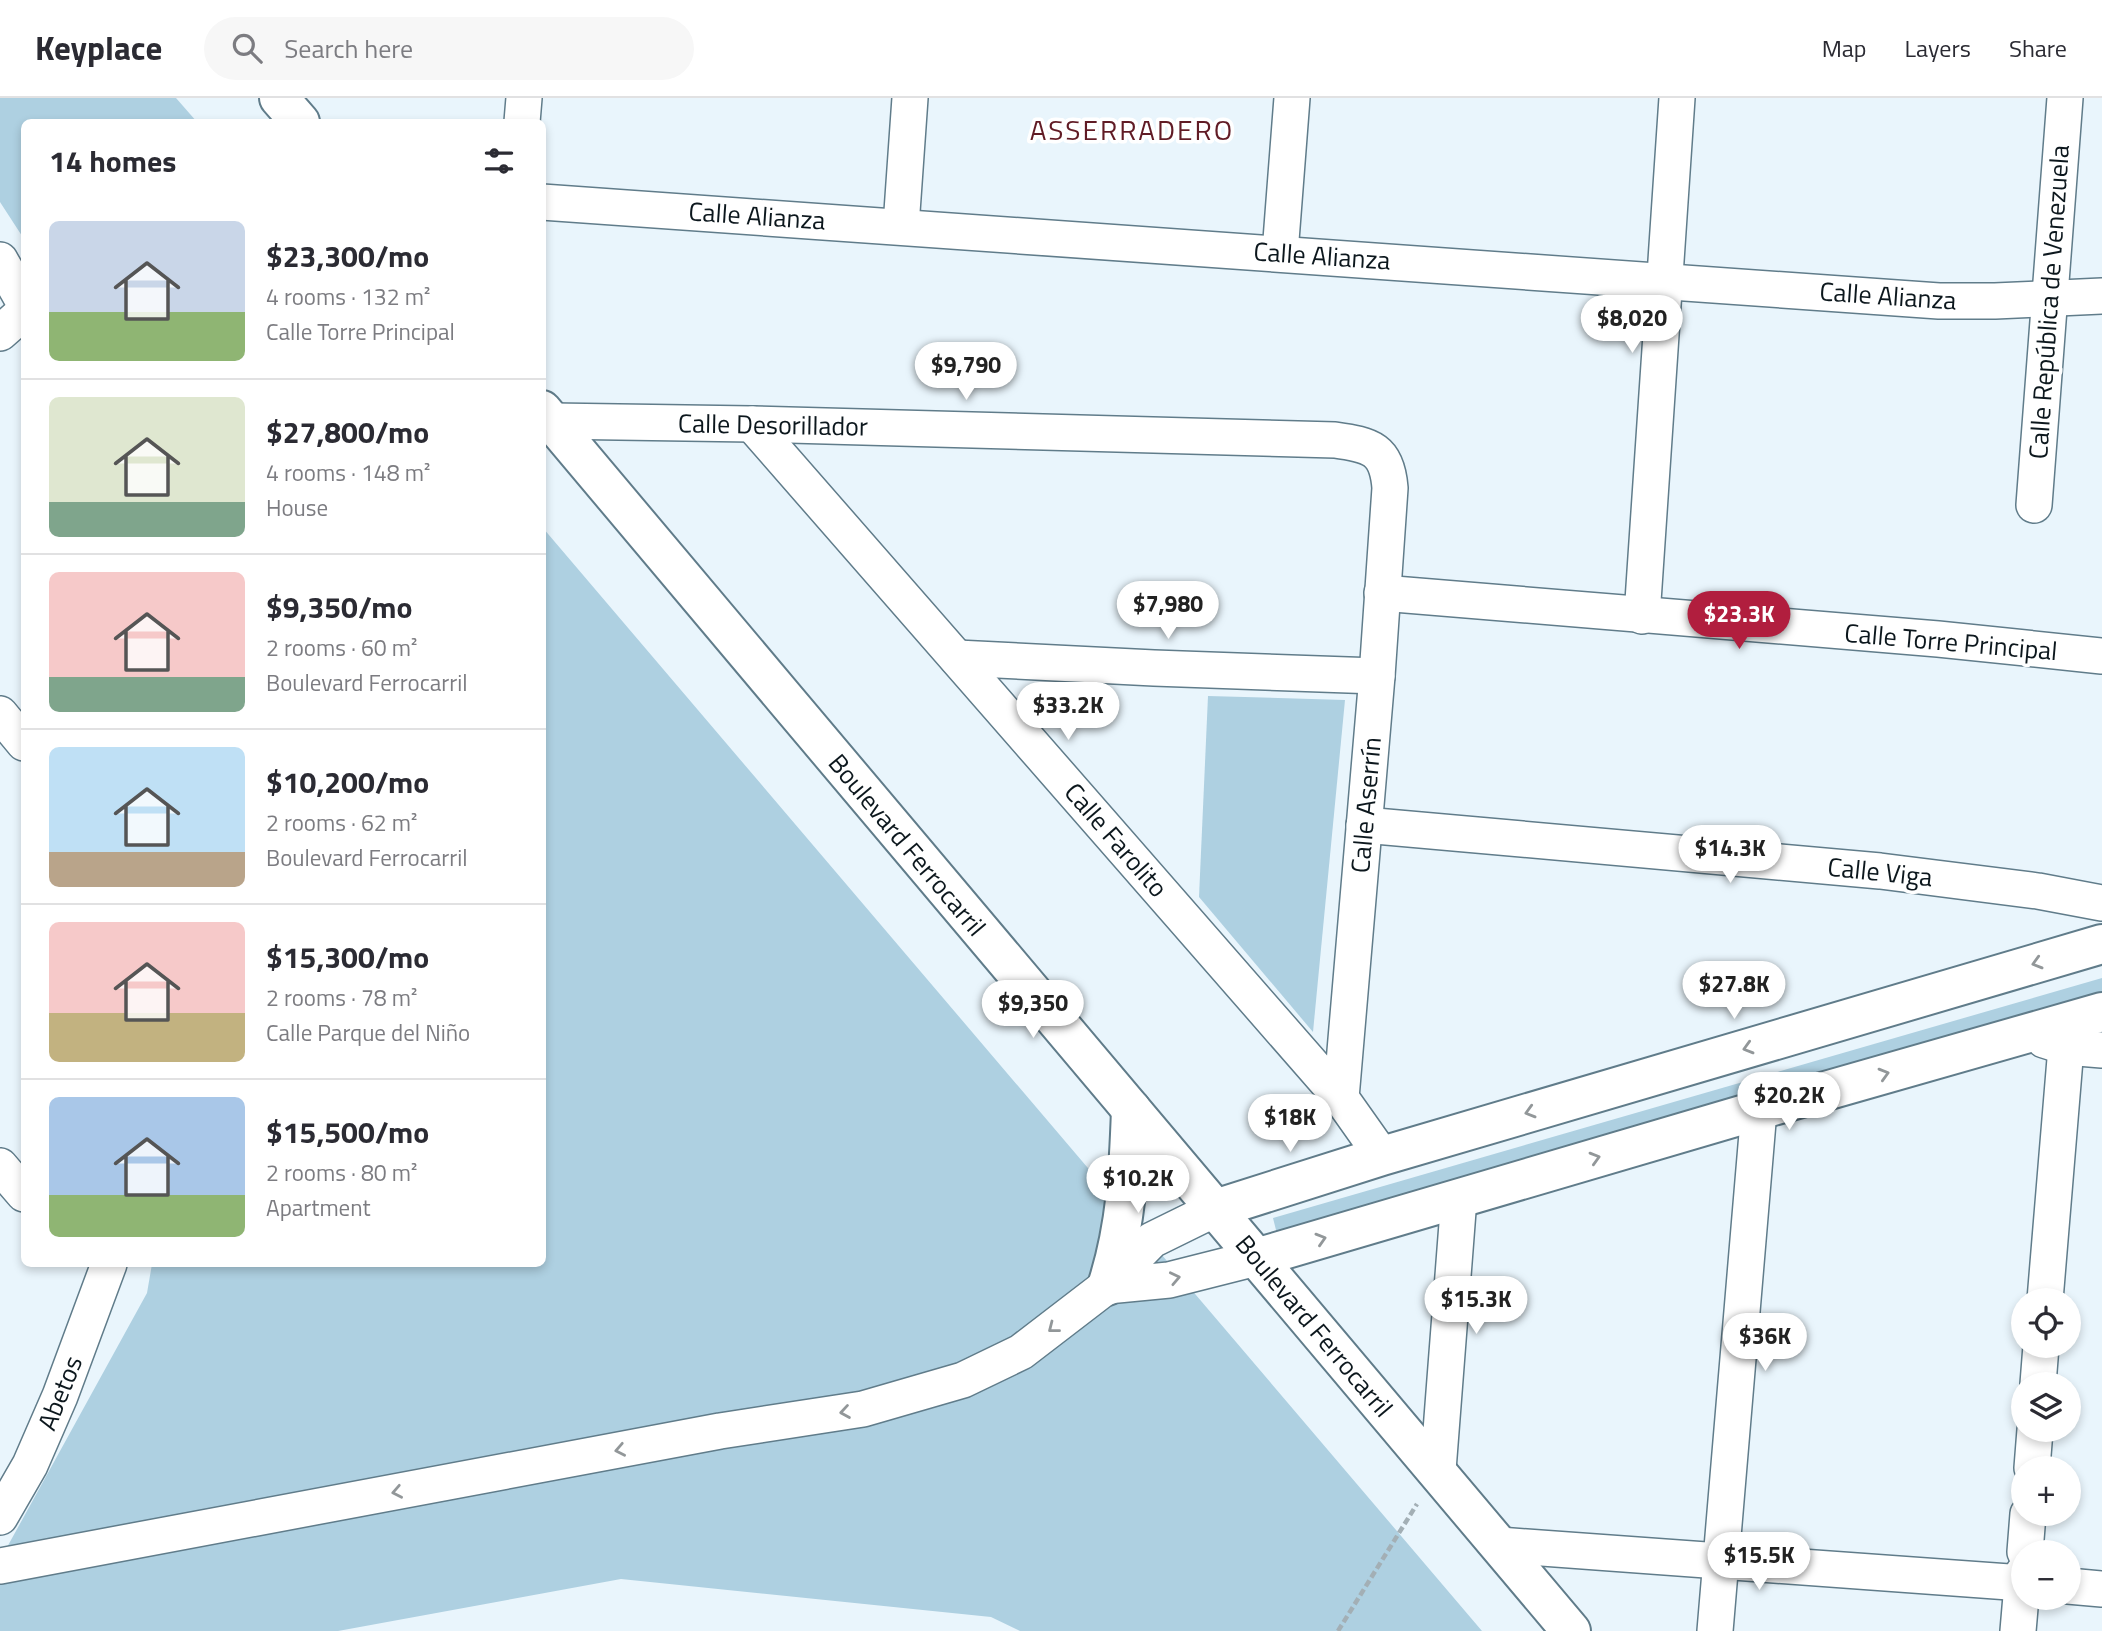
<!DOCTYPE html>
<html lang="en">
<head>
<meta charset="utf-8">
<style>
	body { margin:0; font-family:"Titillium Web",sans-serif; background:#f7f7f7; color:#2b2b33; height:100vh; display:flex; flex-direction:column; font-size:26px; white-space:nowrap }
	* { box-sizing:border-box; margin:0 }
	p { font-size:23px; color:#7c7c81 }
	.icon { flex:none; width:38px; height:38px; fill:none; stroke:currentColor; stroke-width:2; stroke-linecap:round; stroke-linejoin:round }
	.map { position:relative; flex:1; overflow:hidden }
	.panel { position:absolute; left:21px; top:21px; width:525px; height:1148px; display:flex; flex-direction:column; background:#fff; border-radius:10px; box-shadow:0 4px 10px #0003 }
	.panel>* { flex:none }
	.buttons { position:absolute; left:2011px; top:1190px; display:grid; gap:14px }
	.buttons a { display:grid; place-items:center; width:70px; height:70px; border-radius:50%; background:#fff; box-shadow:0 4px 10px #0003; font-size:35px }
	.price { position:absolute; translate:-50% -60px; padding:0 16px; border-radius:24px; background:#fff; color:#222; font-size:23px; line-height:46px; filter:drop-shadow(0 2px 4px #0008) }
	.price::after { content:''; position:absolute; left:50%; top:42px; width:21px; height:16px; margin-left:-10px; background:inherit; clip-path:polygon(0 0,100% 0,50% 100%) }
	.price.selected { background:#b11e3e; color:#fff }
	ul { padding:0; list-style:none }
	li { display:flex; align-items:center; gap:21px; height:175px; padding:0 28px }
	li+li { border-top:2px solid #e1e1e2 }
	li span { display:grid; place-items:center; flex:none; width:196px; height:140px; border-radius:10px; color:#555 }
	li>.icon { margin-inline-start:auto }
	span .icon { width:84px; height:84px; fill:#fffc; stroke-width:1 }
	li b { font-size:30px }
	h2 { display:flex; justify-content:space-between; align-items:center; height:84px; padding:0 28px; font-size:30px }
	header { display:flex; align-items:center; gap:42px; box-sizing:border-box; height:98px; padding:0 35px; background:#fff; border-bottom:2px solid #e1e1e2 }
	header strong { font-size:33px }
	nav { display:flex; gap:38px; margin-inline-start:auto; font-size:24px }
	.search { width:490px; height:63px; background:#f7f7f7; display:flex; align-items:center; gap:18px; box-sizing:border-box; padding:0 24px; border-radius:38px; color:#7c7c81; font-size:26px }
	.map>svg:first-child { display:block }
	.green { fill:#aed0e1 }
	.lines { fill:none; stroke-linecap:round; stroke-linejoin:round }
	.minor-casing { stroke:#607c8a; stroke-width:38 }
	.secondary-casing { stroke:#607c8a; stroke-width:42 }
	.path { stroke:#a3afb5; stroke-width:4.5; stroke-dasharray:7 3.5; stroke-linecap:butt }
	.minor { stroke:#fff; stroke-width:35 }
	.secondary { stroke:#fff; stroke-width:38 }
	.oneway { stroke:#929799 }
	.labels { text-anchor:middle; stroke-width:7; stroke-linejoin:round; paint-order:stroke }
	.street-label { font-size:26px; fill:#0c171d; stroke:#fff }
	.neighbourhood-label { font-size:28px; letter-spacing:2px; fill:#601b25; stroke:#fff }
</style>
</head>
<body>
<header>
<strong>Keyplace</strong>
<div class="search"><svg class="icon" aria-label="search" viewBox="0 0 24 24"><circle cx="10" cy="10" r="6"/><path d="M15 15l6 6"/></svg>Search here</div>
<nav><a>Map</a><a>Layers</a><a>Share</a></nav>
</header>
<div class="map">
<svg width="2102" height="1533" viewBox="0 0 2102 1533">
	<rect width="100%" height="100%" fill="#e9f5fc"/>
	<g class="green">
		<polygon points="0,0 176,0 197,24 24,24 24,141 0,104"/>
		<polygon points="543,430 1482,1533 1020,1533 991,1519 621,1481 338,1533 0,1533 0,1462 147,1195 152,1166 542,1166"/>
		<polygon points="1208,598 1345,602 1313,934 1199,799"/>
		<polygon points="2102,880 2102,900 1277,1136 1273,1120"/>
	</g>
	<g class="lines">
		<g class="minor-casing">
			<g id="minor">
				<polyline points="522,24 524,0"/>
				<polyline points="542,104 1939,203 1995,203 2102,198"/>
				<polyline points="901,128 910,0"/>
				<polyline points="1280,155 1292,0"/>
				<polyline points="0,162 24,204"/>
				<polyline points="0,235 24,214"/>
				<path d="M552,323L752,326L1335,342C1371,347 1387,351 1390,390L1377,578L1341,1000L1382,1058"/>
				<polyline points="752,326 1341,1000"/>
				<polyline points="2034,407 2065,0"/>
				<polyline points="1382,495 1938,541 2102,558"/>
				<polyline points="1642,518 1677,0"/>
				<polyline points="957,560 1154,570 1377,578"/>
				<polyline points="0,616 24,645"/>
				<polyline points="1364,727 1880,773 2038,793 2102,805"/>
				<polyline points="2044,942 2066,949 2102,952"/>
				<polyline points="0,1068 24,1096"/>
				<polyline points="1107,1188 1169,1182 1256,1160"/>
				<polyline points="2045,1202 2066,949"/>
				<polyline points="2038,1286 2041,1248"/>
				<polyline points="2032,1370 2035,1332"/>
				<polyline points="1438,1372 1459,1100"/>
				<polyline points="0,1419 30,1367 60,1298 109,1166"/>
				<polyline points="1499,1447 2023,1485"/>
				<polyline points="2025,1454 2028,1416"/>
				<polyline points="0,1468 720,1333 863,1311 963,1282 1021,1254 1107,1188 1152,1142 1215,1111"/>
				<polyline points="2068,1488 2102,1491"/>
				<polyline points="1715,1533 1759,1012"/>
				<polyline points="2018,1533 2023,1475"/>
			</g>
		</g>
		<g class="secondary-casing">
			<g id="secondary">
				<polyline points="279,0 300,24"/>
				<path d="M542,312C884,720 1230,1125 1571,1533"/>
				<polyline points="1215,1111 1382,1058 2102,846"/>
				<polyline points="1256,1160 1759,1012 2102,914"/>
				<path d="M1107,1188C1126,1130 1129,1071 1131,1011"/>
			</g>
		</g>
		<polyline class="path" points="1338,1533 1417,1406"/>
		<use href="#minor" class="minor"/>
		<use href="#secondary" class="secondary"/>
	</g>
	<defs><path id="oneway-chevron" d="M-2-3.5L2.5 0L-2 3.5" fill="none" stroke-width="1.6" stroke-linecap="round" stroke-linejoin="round" transform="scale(1.75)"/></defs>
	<g class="oneway">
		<use href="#oneway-chevron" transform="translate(2037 865) rotate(164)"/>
		<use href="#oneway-chevron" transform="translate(1748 950) rotate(164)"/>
		<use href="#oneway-chevron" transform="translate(1884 976) rotate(-16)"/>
		<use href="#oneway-chevron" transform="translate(1530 1014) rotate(164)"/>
		<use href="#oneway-chevron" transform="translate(1595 1060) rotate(-16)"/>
		<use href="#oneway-chevron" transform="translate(1321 1141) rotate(-17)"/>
		<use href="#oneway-chevron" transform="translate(1175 1180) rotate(-12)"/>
		<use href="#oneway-chevron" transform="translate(1053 1230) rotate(142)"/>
		<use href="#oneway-chevron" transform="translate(845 1314) rotate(171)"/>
		<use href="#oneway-chevron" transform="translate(620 1352) rotate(169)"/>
		<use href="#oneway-chevron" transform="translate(397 1394) rotate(169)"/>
	</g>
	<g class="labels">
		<g class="street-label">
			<text transform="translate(757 118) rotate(4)" y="9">Calle Alianza</text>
			<text transform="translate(1322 158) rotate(4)" y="9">Calle Alianza</text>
			<text transform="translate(1888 198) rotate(4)" y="9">Calle Alianza</text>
			<text transform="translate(2049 204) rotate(-86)" y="9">Calle República de Venezuela</text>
			<text transform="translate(773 327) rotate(1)" y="9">Calle Desorillador</text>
			<text transform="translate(1951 544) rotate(5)" y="9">Calle Torre Principal</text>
			<text transform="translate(1366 707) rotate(-85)" y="9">Calle Aserrín</text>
			<text transform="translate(1116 742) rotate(49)" y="9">Calle Farolito</text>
			<text transform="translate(907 747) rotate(50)" y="9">Boulevard Ferrocarril</text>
			<text transform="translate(1880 774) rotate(6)" y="9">Calle Viga</text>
			<text transform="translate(1314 1228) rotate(50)" y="9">Boulevard Ferrocarril</text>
			<text transform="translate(60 1295) rotate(-68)" y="9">Abetos</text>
		</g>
		<g class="neighbourhood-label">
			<text x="1132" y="42">ASSERRADERO</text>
		</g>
	</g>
</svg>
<div class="buttons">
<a><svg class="icon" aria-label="locate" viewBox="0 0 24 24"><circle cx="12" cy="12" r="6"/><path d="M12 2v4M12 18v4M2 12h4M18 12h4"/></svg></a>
<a><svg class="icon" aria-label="layers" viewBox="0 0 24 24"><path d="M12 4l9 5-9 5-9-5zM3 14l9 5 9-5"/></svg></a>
<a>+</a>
<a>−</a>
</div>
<b class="price" style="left:1632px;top:257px">$8,020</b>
<b class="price" style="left:966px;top:304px">$9,790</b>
<b class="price" style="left:1168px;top:543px">$7,980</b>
<b class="price selected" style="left:1739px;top:553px">$23.3K</b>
<b class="price" style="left:1068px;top:644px">$33.2K</b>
<b class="price" style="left:1730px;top:787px">$14.3K</b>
<b class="price" style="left:1734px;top:923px">$27.8K</b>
<b class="price" style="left:1033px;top:942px">$9,350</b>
<b class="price" style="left:1789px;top:1034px">$20.2K</b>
<b class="price" style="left:1290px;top:1056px">$18K</b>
<b class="price" style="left:1138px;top:1117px">$10.2K</b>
<b class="price" style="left:1476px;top:1238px">$15.3K</b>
<b class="price" style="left:1765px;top:1275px">$36K</b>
<b class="price" style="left:1759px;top:1494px">$15.5K</b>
<section class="panel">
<h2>14 homes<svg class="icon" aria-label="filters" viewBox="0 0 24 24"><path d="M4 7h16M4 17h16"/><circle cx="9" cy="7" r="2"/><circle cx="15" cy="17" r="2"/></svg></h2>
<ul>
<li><span style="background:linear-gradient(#c9d6e8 65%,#8fb573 0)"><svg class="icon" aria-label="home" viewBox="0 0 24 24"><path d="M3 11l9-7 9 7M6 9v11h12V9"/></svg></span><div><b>$23,300/mo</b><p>4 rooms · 132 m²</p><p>Calle Torre Principal</p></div></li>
<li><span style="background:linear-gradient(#dfe7d0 75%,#7fa58c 0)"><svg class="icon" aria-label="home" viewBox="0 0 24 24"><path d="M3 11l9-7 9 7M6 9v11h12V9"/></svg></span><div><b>$27,800/mo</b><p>4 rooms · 148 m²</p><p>House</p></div></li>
<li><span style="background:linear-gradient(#f6c9c9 75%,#7fa58c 0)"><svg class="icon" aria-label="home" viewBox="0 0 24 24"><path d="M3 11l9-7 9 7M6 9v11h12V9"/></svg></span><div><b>$9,350/mo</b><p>2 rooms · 60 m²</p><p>Boulevard Ferrocarril</p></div></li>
<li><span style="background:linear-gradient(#bfe0f5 75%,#b9a48a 0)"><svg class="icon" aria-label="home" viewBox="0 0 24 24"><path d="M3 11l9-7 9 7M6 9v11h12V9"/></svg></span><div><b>$10,200/mo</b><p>2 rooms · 62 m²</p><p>Boulevard Ferrocarril</p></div></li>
<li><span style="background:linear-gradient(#f6c9c9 65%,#c2b280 0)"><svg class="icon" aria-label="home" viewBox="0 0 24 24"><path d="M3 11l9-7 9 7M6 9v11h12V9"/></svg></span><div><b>$15,300/mo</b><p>2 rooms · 78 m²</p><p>Calle Parque del Niño</p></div></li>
<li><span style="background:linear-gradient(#a9c7e8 70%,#8fb573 0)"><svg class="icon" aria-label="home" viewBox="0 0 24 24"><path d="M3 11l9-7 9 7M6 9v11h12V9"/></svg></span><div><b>$15,500/mo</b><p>2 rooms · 80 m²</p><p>Apartment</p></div></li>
</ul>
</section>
</div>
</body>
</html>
